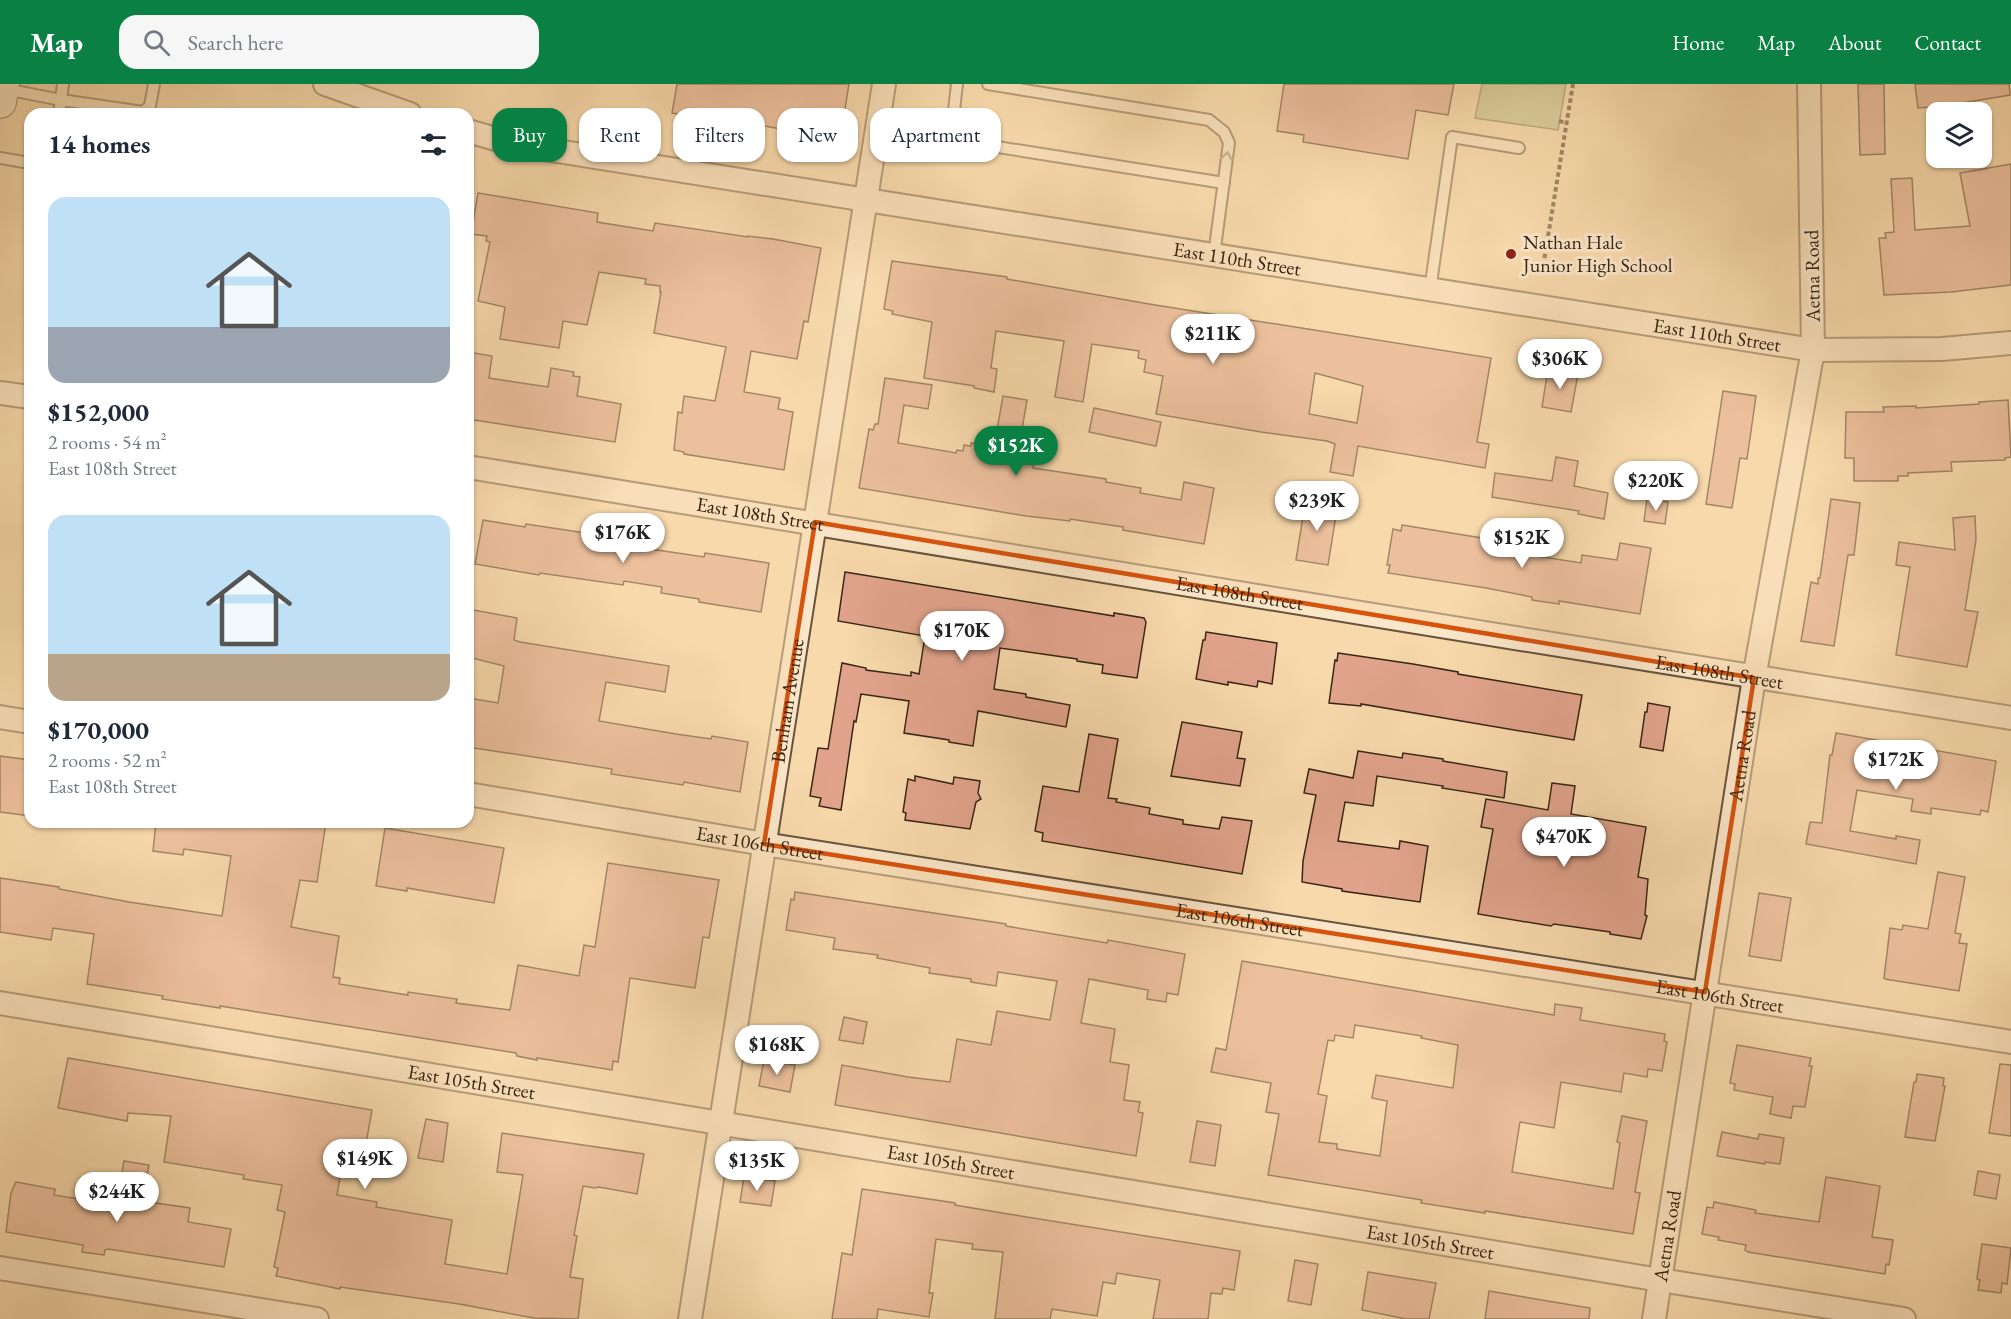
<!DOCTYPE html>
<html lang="en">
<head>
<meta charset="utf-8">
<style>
	body { margin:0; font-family:"EB Garamond",serif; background:#f6f6f7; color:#1f2937; height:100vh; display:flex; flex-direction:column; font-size:22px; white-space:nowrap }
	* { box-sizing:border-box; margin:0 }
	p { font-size:20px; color:#747a83 }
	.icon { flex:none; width:33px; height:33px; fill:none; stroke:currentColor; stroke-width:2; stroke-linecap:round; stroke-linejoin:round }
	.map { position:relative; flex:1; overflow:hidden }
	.side { position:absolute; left:24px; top:24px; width:450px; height:720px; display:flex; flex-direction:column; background:#fff; border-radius:18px; box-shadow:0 2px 4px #0004 }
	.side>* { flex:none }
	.banner { position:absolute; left:492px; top:24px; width:570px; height:54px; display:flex; gap:12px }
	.controls { position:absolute; left:1926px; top:18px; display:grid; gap:12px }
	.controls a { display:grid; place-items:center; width:66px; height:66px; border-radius:12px; background:#fff; box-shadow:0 2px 4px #0004; font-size:30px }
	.price { position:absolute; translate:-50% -51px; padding:0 14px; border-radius:21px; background:#fff; color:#222; font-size:20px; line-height:39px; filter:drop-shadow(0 2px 3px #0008) }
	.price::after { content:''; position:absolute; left:50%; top:36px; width:18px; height:14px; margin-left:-9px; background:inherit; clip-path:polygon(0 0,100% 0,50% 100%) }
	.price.selected { background:#0b8043; color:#fff }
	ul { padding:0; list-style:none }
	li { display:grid; align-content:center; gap:12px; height:318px; padding:0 24px }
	li span { display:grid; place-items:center; height:186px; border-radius:18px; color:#555 }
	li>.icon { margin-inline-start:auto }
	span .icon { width:108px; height:108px; fill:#fffc; stroke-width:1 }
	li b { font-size:26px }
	h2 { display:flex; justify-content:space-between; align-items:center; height:72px; padding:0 24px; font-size:26px }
	.pill { padding:0 21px; border-radius:18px; background:#fff; box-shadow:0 2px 4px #0004; font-size:21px; line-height:54px }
	.pill.selected { background:#0b8043; color:#fff }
	header { display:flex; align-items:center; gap:36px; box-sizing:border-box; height:84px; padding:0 30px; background:#0b8043; color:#fff }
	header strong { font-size:28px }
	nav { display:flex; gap:33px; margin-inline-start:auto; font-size:21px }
	.search { width:420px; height:54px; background:#f6f6f7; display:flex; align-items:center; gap:15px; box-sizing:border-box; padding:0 21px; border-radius:18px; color:#747a83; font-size:22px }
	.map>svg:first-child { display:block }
	.green { fill:#bac08c; stroke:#797350; stroke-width:1.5 }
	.building { fill:#e1a38c; stroke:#382615; stroke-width:1.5; fill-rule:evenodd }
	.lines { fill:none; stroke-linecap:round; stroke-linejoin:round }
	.service-casing { stroke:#68533b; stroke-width:14 }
	.minor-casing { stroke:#68533b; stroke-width:26 }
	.secondary-casing { stroke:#382615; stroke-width:34 }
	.path { stroke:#382615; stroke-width:4; stroke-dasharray:4.5 3; stroke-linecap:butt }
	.service { stroke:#fae6c9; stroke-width:10 }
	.minor { stroke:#fae6c9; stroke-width:22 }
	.secondary { stroke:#fae6c9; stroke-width:32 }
	.oneway { stroke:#99866f }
	.marked { fill:none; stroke:#d6540d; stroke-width:4.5; stroke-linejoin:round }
	.poi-dot { fill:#8f2418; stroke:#fae6c9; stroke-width:2 }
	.labels { text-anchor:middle; stroke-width:6; stroke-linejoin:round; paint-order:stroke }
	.poi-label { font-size:20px; fill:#382615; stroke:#fae6c9; text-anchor:start }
	.street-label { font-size:20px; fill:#382615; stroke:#fae6c9 }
</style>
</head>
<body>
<header>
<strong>Map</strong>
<div class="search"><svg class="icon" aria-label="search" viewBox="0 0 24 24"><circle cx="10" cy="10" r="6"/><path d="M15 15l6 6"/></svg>Search here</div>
<nav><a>Home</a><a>Map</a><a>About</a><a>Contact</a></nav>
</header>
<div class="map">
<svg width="2011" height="1235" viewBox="0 0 2011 1235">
	<rect width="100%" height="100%" fill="#f8d9ac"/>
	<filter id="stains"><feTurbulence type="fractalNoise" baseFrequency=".00333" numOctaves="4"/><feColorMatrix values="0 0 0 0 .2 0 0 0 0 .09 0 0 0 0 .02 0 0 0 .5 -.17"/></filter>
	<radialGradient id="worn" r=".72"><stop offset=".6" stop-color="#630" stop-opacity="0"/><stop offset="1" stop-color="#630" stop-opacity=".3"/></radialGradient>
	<polygon class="green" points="1482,0 1566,0 1558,46 1475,34"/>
	<g class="building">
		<polygon points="677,0 849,0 840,56 748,39 748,40 672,29"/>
		<polygon points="1284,0 1454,0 1448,31 1416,26 1408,75 1303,58 1304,51 1277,47"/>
		<polygon points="1858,0 1884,0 1885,70 1860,71"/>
		<polygon points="1915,0 2009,0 2010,11 1943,22 1918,24"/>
		<polygon points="2011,80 2011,201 1951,208 1884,211 1879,154 1886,154 1885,149 1894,148 1891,95 1912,94 1915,146 1970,142 1960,89"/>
		<polygon points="478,109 598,129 597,138 653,147 655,139 748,153 748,152 773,155 821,164 808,238 804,237 797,275 751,267 744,308 780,314 778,325 793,328 784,386 684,370 684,368 674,366 678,328 682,329 684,312 715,317 726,263 654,249 661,208 660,208 660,202 645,200 646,195 599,188 587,241 563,237 559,264 500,255 505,223 478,217 490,158 486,157 487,152 471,150"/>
		<path d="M892,177L1007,193V195L1149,220L1491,274L1477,358L1489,360L1485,384L1358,362L1353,392L1330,388L1335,360L1327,357L1261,348L1156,330L1163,292L1144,288L1146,276L1138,274L1139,267L1092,260L1083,318L1055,313L1064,257L996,247L991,284L997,285L994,308L974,304V302L924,294L932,238L892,230L893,227L884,225ZM1315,289L1363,302L1357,339L1309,330Z"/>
		<polygon points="468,268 492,272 489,294 548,303 551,284 574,288 573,292 580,293 577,312 621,320 615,358 468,335"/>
		<polygon points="1548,285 1578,290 1571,328 1542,323"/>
		<polygon points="885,294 932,301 928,325 904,321 898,359 956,369 957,366 963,367 964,361 971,362 971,359 994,363 1003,312 1027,316 1019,363 1024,364 1023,370 1035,372 1033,384 1106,395 1106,398 1141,404 1140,409 1181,416 1184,398 1214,404 1204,460 1123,446 1123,443 1070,435 1070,437 1026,432 859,404 869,345 873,346 875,340 878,340"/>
		<polygon points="1723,307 1756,312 1747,375 1740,374 1732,424 1706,420"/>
		<polygon points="2008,316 2011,373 2005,374 2005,376 1951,378 1952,387 1908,389 1908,392 1898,392 1898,397 1854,397 1854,374 1845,374 1846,328 1884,328 1883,323 1916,322 1916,324 1979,320 1979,318"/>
		<polygon points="1094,324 1161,338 1156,362 1089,348"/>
		<polygon points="1556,373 1578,377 1574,402 1608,409 1604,435 1578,430 1579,427 1492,413 1495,389 1552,397"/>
		<polygon points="1306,414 1338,419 1328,481 1296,476"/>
		<polygon points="1647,415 1668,418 1665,440 1644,437"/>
		<polygon points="1831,415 1860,419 1854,471 1848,471 1834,562 1801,557 1811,498 1818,500 1818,494 1820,494"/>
		<polygon points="1975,432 1976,456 1965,526 1978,528 1967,583 1896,571 1910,483 1896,481 1899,458 1955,466 1953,434"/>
		<polygon points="483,436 525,443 526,440 645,458 644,464 704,473 705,469 769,479 761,528 699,518 699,515 661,509 662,503 624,497 623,501 540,489 539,491 475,480"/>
		<polygon points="1402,441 1525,461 1524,470 1581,479 1582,471 1617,476 1620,459 1651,464 1640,530 1559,517 1559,520 1532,516 1532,513 1486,504 1388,489 1390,481 1387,481 1393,445 1401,447"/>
		<polygon points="845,488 1114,532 1114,529 1144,534 1146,538 1137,594 1102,589 1103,581 1077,577 1077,575 1000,564 994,605 1026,610 1026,613 1070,621 1066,643 978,627 973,662 949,658 949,656 904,649 909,617 861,610 856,638 854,637 841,726 819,722 821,714 810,712 818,664 828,665 842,579 866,584 866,586 911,592 911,588 919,590 925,552 838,537"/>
		<polygon points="468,525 517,534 514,556 520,558 669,582 665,608 606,598 599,637 676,650 711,655 712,652 748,658 740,708 684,698 683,701 611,690 612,685 468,663 468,614 498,619 504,582 468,573"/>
		<polygon points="1206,548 1277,559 1272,600 1258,597 1257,603 1228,598 1228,601 1196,595 1203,556 1205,556"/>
		<polygon points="1338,569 1413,580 1458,588 1458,590 1582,611 1574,656 1361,620 1361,622 1329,619 1335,576 1337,577"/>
		<polygon points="1648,619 1670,623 1663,667 1640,663 1645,628 1647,628"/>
		<polygon points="1182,638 1242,648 1237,674 1245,675 1240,702 1171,692"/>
		<polygon points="1836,649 1996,677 1988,728 1981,726 1980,731 1931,724 1931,730 1911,727 1913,715 1857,706 1850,747 1896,755 1896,752 1920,756 1916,780 1806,760 1810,738 1822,739 1830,671 1832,671"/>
		<polygon points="1089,650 1118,655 1108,714 1117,715 1116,718 1150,724 1149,730 1183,736 1183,740 1219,745 1222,733 1252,737 1242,790 1042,757 1043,749 1035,747 1043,702 1079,708"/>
		<polygon points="1358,667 1402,674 1403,669 1443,675 1443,677 1507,688 1504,714 1442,704 1443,702 1377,692 1373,722 1345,718 1338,757 1399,765 1400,757 1428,762 1420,818 1342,807 1342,805 1302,798 1303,777 1316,711 1304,709 1309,685 1353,694"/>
		<polygon points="0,672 30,676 30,732 0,728"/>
		<polygon points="915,692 953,700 954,693 980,697 978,709 981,715 976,718 970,745 905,736 906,729 903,728 908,695 915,697"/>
		<polygon points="1552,699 1575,702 1571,730 1646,743 1638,793 1648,795 1645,831 1647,832 1641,855 1610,850 1610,848 1554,840 1551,842 1478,830 1493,745 1481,743 1486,715 1548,726"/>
		<polygon points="156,738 326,738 317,798 300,796 291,843 339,852 333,893 340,894 339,900 408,911 408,908 457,915 456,919 510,926 518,881 579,892 584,861 595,863 608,779 719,796 709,854 703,853 695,904 630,894 618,978 613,977 612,986 537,974 537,976 517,972 516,969 220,922 220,924 162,915 163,912 87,900 94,850 53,844 51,856 0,848 0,794 59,803 59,805 129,818 222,832 231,772 184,765 183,771 153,767"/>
		<polygon points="385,744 504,764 494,819 407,804 407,807 376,802"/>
		<polygon points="1938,788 1965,793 1955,849 1961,850 1959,859 1967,860 1959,907 1885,895 1884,894 1890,844 1902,846 1903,841 1928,845"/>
		<polygon points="795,808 1006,840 1006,842 1107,859 1108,856 1185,870 1178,911 1167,909 1166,918 1147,915 1148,906 1089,895 1081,939 1115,945 1110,978 1129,981 1124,1016 1140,1018 1138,1028 1143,1029 1136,1072 835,1021 842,981 908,993 950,998 957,955 991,961 997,927 1050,936 1057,897 998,888 996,902 971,898 971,895 929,889 930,884 877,874 878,871 833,865 835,854 786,846 791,815 794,816"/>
		<polygon points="1759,809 1791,814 1781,877 1749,872"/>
		<path d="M1242,877L1554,931L1555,920L1582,924L1580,936L1665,950L1664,957L1667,958L1662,987L1648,985L1647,993L1624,989L1621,1008L1561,998L1554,1044L1520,1038L1512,1088L1613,1105L1620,1059L1617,1058L1622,1032L1647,1037L1635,1108L1640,1109L1633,1150L1485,1127V1129L1421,1119L1422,1116L1268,1091L1279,1030L1266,1028L1271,999L1211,988L1216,964L1226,966ZM1355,941L1422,952L1421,954L1458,961L1453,1004L1376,991L1372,1014L1387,1017L1380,1072L1337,1065V1060L1319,1058L1327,1012L1318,1010L1328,956L1334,957L1335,951L1353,954Z"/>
		<polygon points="844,933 867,938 863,960 839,956"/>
		<polygon points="1737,961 1811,974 1809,982 1812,982 1805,1023 1793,1022 1791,1034 1770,1030 1773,1013 1734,1006 1735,1000 1730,999"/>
		<polygon points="68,974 372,1026 365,1065 362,1064 361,1066 345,1063 337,1111 377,1118 376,1123 452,1136 445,1180 507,1190 523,1091 497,1088 502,1049 644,1070 637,1110 599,1103 595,1104 583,1102 574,1151 577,1152 570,1193 583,1195 578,1235 534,1234 459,1220 340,1203 340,1205 276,1192 278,1184 274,1183 285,1128 277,1126 282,1101 243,1095 244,1091 164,1078 171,1032 128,1029 127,1037 58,1024"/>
		<polygon points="764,976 795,981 790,1008 759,1002"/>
		<polygon points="2000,980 2011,981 2011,1052 1989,1049"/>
		<polygon points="1917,990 1944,994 1943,1002 1945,1002 1935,1057 1905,1053 1914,998 1916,998"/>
		<polygon points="426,1035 448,1039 443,1078 418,1074"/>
		<polygon points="1197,1037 1221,1041 1215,1082 1190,1078"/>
		<polygon points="1722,1048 1758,1055 1759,1050 1784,1054 1780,1080 1765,1078 1765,1080 1717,1072"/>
		<polygon points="124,1077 149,1081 142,1117 190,1124 188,1138 231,1145 224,1183 108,1165 105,1166 104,1171 82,1168 83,1161 6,1148 11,1109 16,1098 55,1105 54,1111 116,1121"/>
		<polygon points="1978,1087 2000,1091 1996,1115 1974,1111"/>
		<polygon points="744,1093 775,1097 771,1122 740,1118"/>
		<polygon points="1826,1093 1880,1102 1872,1153 1893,1156 1889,1181 1886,1180 1885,1190 1748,1168 1745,1166 1746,1161 1718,1156 1719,1153 1702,1150 1707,1123 1713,1124 1714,1118 1756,1126 1755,1129 1819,1138"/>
		<polygon points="862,1105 955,1119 955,1121 1008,1130 1240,1167 1234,1206 1223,1204 1222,1210 1211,1209 1208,1235 1153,1235 1160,1196 1117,1189 1115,1200 1103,1198 1097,1232 1052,1225 1050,1235 995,1235 1003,1168 972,1165 973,1160 936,1155 929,1209 933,1209 929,1233 878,1225 877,1235 832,1235 842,1169 852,1171"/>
		<polygon points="1982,1160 2011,1164 2007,1200 2002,1199 2001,1209 1978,1206 1980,1196 1977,1195"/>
		<polygon points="1295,1176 1318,1180 1311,1221 1288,1217"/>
		<polygon points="1368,1188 1436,1199 1429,1235 1406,1235 1362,1226"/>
		<polygon points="1489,1207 1590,1224 1589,1235 1485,1235"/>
	</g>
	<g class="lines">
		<g class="service-casing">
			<g id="service">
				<polyline points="957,0 952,44 960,57 1224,99"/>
				<polyline points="988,0 1209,36 1224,48 1229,59 1214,171"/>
				<polyline points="5,5 61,16 143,28 150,22 154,0"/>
				<polyline points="59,30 63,0"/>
				<polyline points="0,74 30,79"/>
				<polyline points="1430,206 1452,53 1519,64"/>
			</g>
		</g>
		<g class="minor-casing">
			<g id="minor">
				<polyline points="325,0 410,30"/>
				<path id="s1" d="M468,47L513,60L1813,266L1942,265L2011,259"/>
				<polyline points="0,309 30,313"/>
				<path id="s2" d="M468,383C983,464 1496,554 2011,634"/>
				<polyline points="0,633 30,638"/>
				<path id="s3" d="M468,710L764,760L2011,958"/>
				<path id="s4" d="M0,919L1660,1196L1904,1235"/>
				<polyline points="0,1184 317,1235"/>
				<path id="s5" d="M690,1235L884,0"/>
				<path id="s6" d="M1654,1235L1754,594L1813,266L1809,0"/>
			</g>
		</g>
		<g class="secondary-casing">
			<polyline id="secondary" points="0,18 3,0"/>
		</g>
		<g class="path">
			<polyline points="1559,37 1567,39"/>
			<polyline points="1542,189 1573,0"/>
		</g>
		<use href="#service" class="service"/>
		<use href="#minor" class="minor"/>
		<use href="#secondary" class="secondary"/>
	</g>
	<defs><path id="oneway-chevron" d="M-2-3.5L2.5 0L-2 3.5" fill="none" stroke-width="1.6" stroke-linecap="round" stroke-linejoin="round" transform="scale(1.5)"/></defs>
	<use class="oneway" href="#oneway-chevron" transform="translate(1227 72) rotate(-82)"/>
	<path d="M0 0H2011V1235H0ZM815,438L1754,594L1705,908L764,760Z" fill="#f8d9ac" fill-opacity=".55" fill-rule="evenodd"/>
	<path class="marked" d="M815,438L1754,594L1705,908L764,760Z"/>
	<circle class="poi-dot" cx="1511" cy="170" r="6"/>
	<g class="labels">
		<g class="poi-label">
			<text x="1523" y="165">Nathan Hale<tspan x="1523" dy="23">Junior High School</tspan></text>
		</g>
		<g class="street-label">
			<text dy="7" stroke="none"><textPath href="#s1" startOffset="780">East 110th Street</textPath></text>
			<text transform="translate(1812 192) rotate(-91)" y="7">Aetna Road</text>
			<text dy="7" stroke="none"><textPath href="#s1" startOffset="1266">East 110th Street</textPath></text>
			<text dy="7" stroke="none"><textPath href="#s2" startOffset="296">East 108th Street</textPath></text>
			<text dy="7" stroke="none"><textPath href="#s2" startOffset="782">East 108th Street</textPath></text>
			<text dy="7" stroke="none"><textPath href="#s2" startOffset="1268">East 108th Street</textPath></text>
			<text dy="7" stroke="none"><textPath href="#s5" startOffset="626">Benham Avenue</textPath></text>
			<text dy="7" stroke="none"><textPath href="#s6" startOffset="570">Aetna Road</textPath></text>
			<text dy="7" stroke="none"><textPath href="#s3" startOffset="296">East 106th Street</textPath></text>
			<text dy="7" stroke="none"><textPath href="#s3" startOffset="782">East 106th Street</textPath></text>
			<text dy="7" stroke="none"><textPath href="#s3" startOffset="1268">East 106th Street</textPath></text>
			<text dy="7" stroke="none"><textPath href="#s4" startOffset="478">East 105th Street</textPath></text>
			<text dy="7" stroke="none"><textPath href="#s4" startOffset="964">East 105th Street</textPath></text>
			<text dy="7" stroke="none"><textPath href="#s6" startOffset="84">Aetna Road</textPath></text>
			<text dy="7" stroke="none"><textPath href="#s4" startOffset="1450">East 105th Street</textPath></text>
		</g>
	</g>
	<rect width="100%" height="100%" filter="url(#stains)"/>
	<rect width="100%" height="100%" fill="url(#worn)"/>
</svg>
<div class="controls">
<a><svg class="icon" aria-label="layers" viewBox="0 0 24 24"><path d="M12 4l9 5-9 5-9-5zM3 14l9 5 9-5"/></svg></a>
</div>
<b class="price" style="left:1213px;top:281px">$211K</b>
<b class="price" style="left:1560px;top:306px">$306K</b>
<b class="price selected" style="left:1016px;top:393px">$152K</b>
<b class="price" style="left:1656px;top:428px">$220K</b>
<b class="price" style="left:1317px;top:448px">$239K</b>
<b class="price" style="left:623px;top:480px">$176K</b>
<b class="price" style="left:1522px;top:485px">$152K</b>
<b class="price" style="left:962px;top:578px">$170K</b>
<b class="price" style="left:1896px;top:707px">$172K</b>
<b class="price" style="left:1564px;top:784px">$470K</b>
<b class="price" style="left:777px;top:992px">$168K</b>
<b class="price" style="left:365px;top:1106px">$149K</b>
<b class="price" style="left:757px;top:1108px">$135K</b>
<b class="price" style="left:117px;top:1139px">$244K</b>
<div class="banner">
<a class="pill selected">Buy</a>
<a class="pill">Rent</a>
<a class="pill">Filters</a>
<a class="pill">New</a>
<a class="pill">Apartment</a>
</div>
<section class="side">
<h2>14 homes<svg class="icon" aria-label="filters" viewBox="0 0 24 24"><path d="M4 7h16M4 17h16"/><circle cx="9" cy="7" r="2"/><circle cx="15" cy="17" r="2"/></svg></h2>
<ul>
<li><span style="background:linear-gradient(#bfe0f5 70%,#9aa5b1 0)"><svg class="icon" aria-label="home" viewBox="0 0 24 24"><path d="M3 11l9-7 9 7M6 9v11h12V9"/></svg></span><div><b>$152,000</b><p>2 rooms · 54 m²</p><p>East 108th Street</p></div></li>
<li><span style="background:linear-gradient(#bfe0f5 75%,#b9a48a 0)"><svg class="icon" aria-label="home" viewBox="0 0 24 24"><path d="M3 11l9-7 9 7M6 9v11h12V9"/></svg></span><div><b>$170,000</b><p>2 rooms · 52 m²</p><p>East 108th Street</p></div></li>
</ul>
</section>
</div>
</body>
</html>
